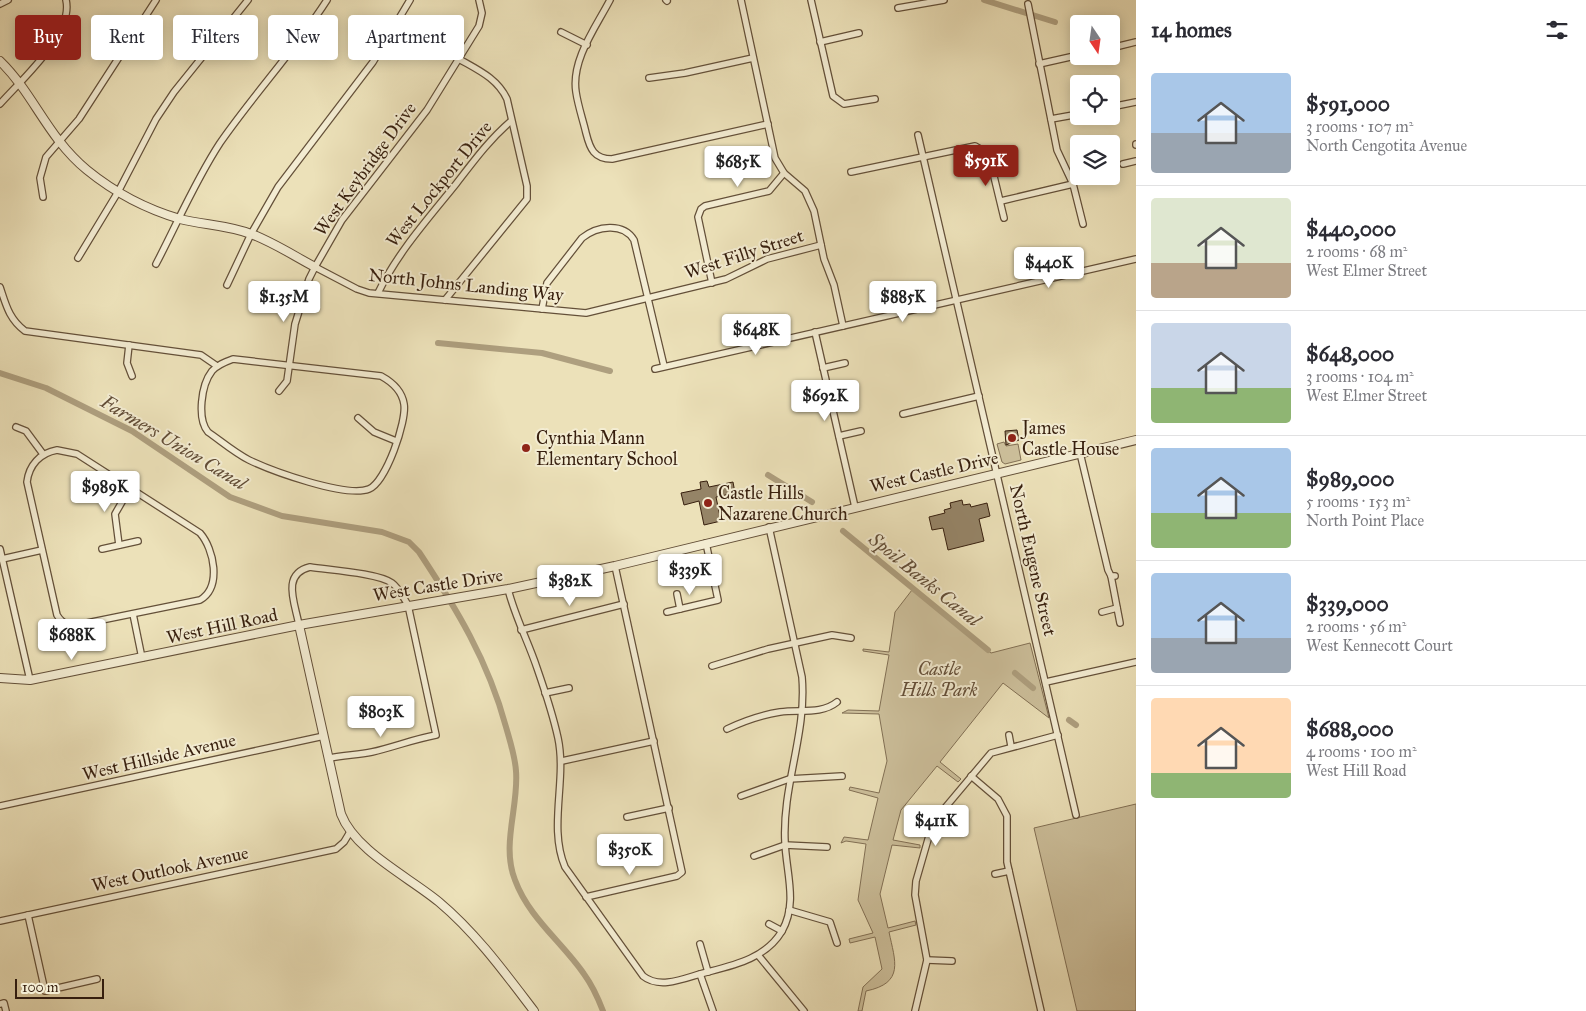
<!DOCTYPE html>
<html lang="en">
<head>
<meta charset="utf-8">
<style>
	body { margin:0; font-family:"IM FELL Great Primer",serif; background:#f2f2f3; color:#2b2b33; height:100vh; display:flex; flex-direction:column; font-size:19px; white-space:nowrap }
	* { box-sizing:border-box; margin:0 }
	p { font-size:16px; color:#7c7c81 }
	.icon { flex:none; width:28px; height:28px; fill:none; stroke:currentColor; stroke-width:2; stroke-linecap:round; stroke-linejoin:round }
	.map { position:relative; flex:1; overflow:hidden }
	.panel { display:flex; flex-direction:column; background:#fff; width:450px }
	.panel>* { flex:none }
	.guide { position:absolute; left:15px; top:15px; width:475px; height:45px; display:flex; gap:10px }
	.needle { width:32px; rotate:167deg }
	.tools { position:absolute; left:1070px; top:15px; display:grid; gap:10px }
	.tools a { display:grid; place-items:center; width:50px; height:50px; border-radius:5px; background:#fff; box-shadow:0 2px 12px #0003; font-size:25px }
	.scale { position:absolute; left:15px; bottom:12px; width:89px; box-sizing:border-box; padding-left:5px; border:2px solid #371f0e; border-top:0; font-size:14px; line-height:18px; white-space:nowrap; color:#371f0e; -webkit-text-stroke:4px #f3ecd2; paint-order:stroke }
	.price { position:absolute; translate:-50% -42px; padding:0 11px; border-radius:5px; background:#fff; color:#222; font-size:16px; line-height:32px; filter:drop-shadow(0 1px 2px #0008) }
	.price::after { content:''; position:absolute; left:50%; top:30px; width:15px; height:11px; margin-left:-8px; background:inherit; clip-path:polygon(0 0,100% 0,50% 100%) }
	.price.selected { background:#8f2418; color:#fff }
	ul { padding:0; list-style:none }
	li { display:flex; align-items:center; gap:15px; height:125px; padding:0 15px }
	li+li { border-top:1px solid #e1e1e2 }
	li span { display:grid; place-items:center; flex:none; width:140px; height:100px; border-radius:5px; color:#555 }
	li>.icon { margin-inline-start:auto }
	span .icon { width:60px; height:60px; fill:#fffc; stroke-width:1 }
	li b { font-size:21px }
	h2 { display:flex; justify-content:space-between; align-items:center; height:60px; padding:0 15px; font-size:21px }
	.chip { padding:0 18px; border-radius:5px; background:#fff; box-shadow:0 2px 12px #0003; font-size:18px; line-height:45px }
	.chip.selected { background:#8f2418; color:#fff }
	main { display:flex; flex:1; min-height:0 }
	.map>svg:first-child { display:block }
	.green { fill:#cdc09c; stroke:#827055 }
	.lines { fill:none; stroke-linecap:round; stroke-linejoin:round }
	.canal { stroke:#ae9f7f; stroke-width:6 }
	.building { fill:#958467; stroke:#371f0e }
	.minor-casing { stroke:#645039; stroke-width:8 }
	.tertiary-casing { stroke:#645039; stroke-width:10 }
	.minor { stroke:#f3ecd2; stroke-width:5.5 }
	.tertiary { stroke:#f3ecd2; stroke-width:8 }
	.poi-dot { fill:#8f2418; stroke:#f3ecd2; stroke-width:2 }
	.labels { text-anchor:middle; stroke-width:4; stroke-linejoin:round; paint-order:stroke }
	.street-label { font-size:18px; fill:#371f0e; stroke:#f3ecd2 }
	.poi-label { font-size:18px; fill:#371f0e; stroke:#f3ecd2; text-anchor:start }
	.park-label { font-size:18px; font-style:italic; fill:#644f39; stroke:#f3ecd2 }
	.water-label { font-size:19px; font-style:italic; fill:#614c36; stroke:#f3ecd2 }
</style>
</head>
<body>
<main>
<div class="map">
<svg width="1136" height="1011" viewBox="0 0 1136 1011">
	<rect width="100%" height="100%" fill="#ece1b9"/>
	<filter id="stains"><feTurbulence type="fractalNoise" baseFrequency=".004" numOctaves="4"/><feColorMatrix values="0 0 0 0 .2 0 0 0 0 .09 0 0 0 0 .02 0 0 0 .5 -.17"/></filter>
	<radialGradient id="worn" r=".72"><stop offset=".6" stop-color="#630" stop-opacity="0"/><stop offset="1" stop-color="#630" stop-opacity=".3"/></radialGradient>
	<g class="green">
		<polygon points="1004,442 1006,446 1018,444 1021,460 1005,464 1002,462 997,444"/>
		<path d="M912,590L991,653L1030,643L1049,718L1003,683L940,762L961,779L958,782L937,766L901,810L893,840L920,845V848L892,845L880,894L888,928L915,921L916,925L889,932C895,961 905,983 866,991L862,1011H858L863,987L882,969L875,937L850,943L849,939L873,933L858,900L866,844L846,841L841,843L844,837L868,840L878,798L849,790L850,787L879,793L887,761L879,714L842,713L848,710L879,711L889,655L863,651V649L889,652L895,612Z"/>
		<polygon points="1136,804 1136,1011 1077,1011 1034,828"/>
	</g>
	<g class="lines">
		<g class="canal">
			<polyline points="984,0 1055,22"/>
			<polyline points="438,343 542,353 610,371"/>
			<path d="M0,373L46,388L132,431L230,497L282,516L382,532L409,542L419,552C456,608 488,660 506,727C510,741 515,756 516,771C519,806 501,845 515,880C529,918 562,942 584,974C592,985 598,998 603,1011"/>
			<polyline points="768,475 812,502"/>
			<polyline points="843,531 988,650"/>
			<polyline points="1015,673 1033,688"/>
			<polyline points="1069,720 1076,725"/>
		</g>
	</g>
	<g class="building">
		<polygon points="1017,430 1019,440 1006,445 1005,431"/>
		<polygon points="707,481 709,487 733,482 735,493 716,497 721,521 704,525 699,501 684,505 681,493 701,489 700,482"/>
		<polygon points="962,500 963,505 970,504 971,507 987,503 990,516 979,519 984,541 948,550 943,528 932,530 929,517 945,513 944,510 951,508 950,503"/>
	</g>
	<g class="lines">
		<g class="minor-casing">
			<g id="minor">
				<path d="M610,0C596,27 571,60 576,92C578,106 583,120 586,133C590,149 594,159 612,159L768,124"/>
				<polyline points="666,0 667,1"/>
				<polyline points="741,0 775,158 784,173 805,191 814,211 824,259 834,285 843,326"/>
				<polyline points="811,0 833,96 844,104 875,99"/>
				<polyline points="0,4 8,0"/>
				<polyline points="1028,4 1057,150 1073,184 1083,224"/>
				<polyline points="898,8 944,0"/>
				<polyline points="561,32 587,45"/>
				<polyline points="820,42 859,33"/>
				<polyline points="1111,48 1136,42"/>
				<polyline points="1039,64 1079,55"/>
				<polyline points="649,78 685,73 753,58"/>
				<path d="M0,104C20,81 74,34 66,0"/>
				<polyline points="1111,107 1136,102"/>
				<polyline points="1051,119 1079,114"/>
				<polyline points="918,135 1076,815"/>
				<polyline points="1136,144 1136,145"/>
				<polyline points="1123,164 1136,161"/>
				<polyline points="851,172 975,146 987,153 990,160 1004,218"/>
				<polyline points="43,197 40,178 46,157 79,119 156,0"/>
				<polyline points="1001,201 1073,184"/>
				<polyline points="78,258 118,192 156,119 174,92 248,0"/>
				<path d="M156,264C177,224 195,181 220,143C254,94 295,50 327,0"/>
				<polyline points="315,267 357,289 369,293 586,313 726,279 767,259 821,245"/>
				<polyline points="712,283 698,217 701,209 705,206 769,191 784,173"/>
				<polyline points="227,285 251,234 278,187 373,62 410,0"/>
				<path d="M0,287C6,305 9,319 25,331L201,355L217,366"/>
				<path d="M378,293C398,252 427,220 456,184C473,162 489,140 511,121"/>
				<path d="M445,300L527,199V186L507,99C497,78 478,70 459,59"/>
				<path d="M542,309L547,283L582,238C597,226 623,222 634,240L664,366"/>
				<polyline points="815,332 855,507"/>
				<polyline points="129,345 127,363 132,376"/>
				<path d="M233,359L381,376C392,382 402,391 404,404C407,421 386,482 369,489C346,498 272,471 249,460C235,453 221,441 208,432C197,419 201,385 212,371C217,365 225,362 233,359Z"/>
				<polyline points="823,368 845,363"/>
				<polyline points="655,369 1136,259"/>
				<polyline points="279,391 287,381 295,324 309,279 315,267 342,220 427,110 479,26 482,13 479,0"/>
				<polyline points="903,414 979,396"/>
				<polyline points="358,418 374,432 396,441"/>
				<polyline points="16,427 26,431 43,454"/>
				<polyline points="839,436 861,431"/>
				<path d="M57,450L77,454L200,533C214,549 222,587 200,600L82,624C70,626 63,625 57,615L27,482C29,465 40,453 57,450Z"/>
				<polyline points="1080,453 1108,570 1111,576 1115,576"/>
				<polyline points="119,545 115,514 130,488"/>
				<polyline points="0,549 30,680"/>
				<polyline points="102,549 138,541"/>
				<polyline points="2,559 42,550"/>
				<polyline points="1111,576 1120,623"/>
				<path d="M508,589C515,617 528,641 537,668C545,691 553,715 558,738C567,780 548,827 565,867L643,976C659,989 683,979 700,974C730,966 765,960 782,931C798,903 786,872 785,842C782,786 807,733 802,677L769,527"/>
				<polyline points="677,594 680,609"/>
				<polyline points="667,612 718,600 706,543"/>
				<polyline points="1102,612 1117,608"/>
				<polyline points="133,614 142,658"/>
				<path d="M299,625C295,603 281,574 310,567C329,570 378,573 392,583C399,588 403,597 408,605L436,735C414,739 394,747 372,752C358,755 344,755 330,758"/>
				<polyline points="521,630 624,604"/>
				<polyline points="712,666 768,649 832,635 851,638"/>
				<polyline points="1046,682 1136,662"/>
				<polyline points="545,693 569,688"/>
				<path d="M727,729C744,721 761,715 780,712C799,709 821,715 837,702"/>
				<polyline points="1009,735 1011,746"/>
				<polyline points="562,761 654,741"/>
				<polyline points="971,776 998,799 1007,816 1007,862 1041,1011"/>
				<polyline points="741,796 789,779 842,776"/>
				<polyline points="0,806 324,736"/>
				<polyline points="627,817 669,808"/>
				<polyline points="754,856 785,845 827,847"/>
				<polyline points="995,874 1009,871"/>
				<polyline points="586,897 677,876 682,872 615,566"/>
				<polyline points="789,910 830,922 837,943"/>
				<polyline points="28,915 45,991 97,979"/>
				<polyline points="0,921 336,849 344,842 350,832"/>
				<polyline points="769,924 782,931"/>
				<polyline points="700,944 708,972"/>
				<polyline points="758,955 804,1011"/>
				<polyline points="927,960 952,961"/>
				<polyline points="700,974 713,1011"/>
				<polyline points="0,1004 4,1003 6,1011"/>
				<polyline points="915,1011 927,960 915,895 916,881 931,829 944,809 991,753 1058,735"/>
			</g>
		</g>
		<g class="tertiary-casing">
			<g id="tertiary">
				<path d="M0,61C34,94 47,137 87,170C114,192 146,209 180,219C204,225 228,225 251,234C273,242 294,256 315,267"/>
				<path d="M299,625L341,814C355,851 409,877 439,902C476,933 505,973 534,1011"/>
				<polyline points="0,678 30,680 299,625 508,589 615,566 1136,440"/>
			</g>
		</g>
		<use href="#minor" class="minor"/>
		<use href="#tertiary" class="tertiary"/>
	</g>
	<g class="poi-dot">
		<circle cx="1012" cy="438" r="5"/>
		<circle cx="526" cy="448" r="5"/>
		<circle cx="708" cy="503" r="5"/>
	</g>
	<g class="labels">
		<g class="street-label">
			<text transform="translate(365 169) rotate(-54)" y="6">West Keybridge Drive</text>
			<text transform="translate(439 184) rotate(-51)" y="6">West Lockport Drive</text>
			<text transform="translate(744 254) rotate(-18)" y="6">West Filly Street</text>
			<text transform="translate(466 285) rotate(6)" y="6">North Johns Landing Way</text>
			<text transform="translate(934 472) rotate(-13)" y="6">West Castle Drive</text>
			<text transform="translate(1033 560) rotate(77)" y="6">North Eugene Street</text>
			<text transform="translate(438 585) rotate(-9)" y="6">West Castle Drive</text>
			<text transform="translate(222 626) rotate(-12)" y="6">West Hill Road</text>
			<text transform="translate(159 757) rotate(-13)" y="6">West Hillside Avenue</text>
			<text transform="translate(170 869) rotate(-12)" y="6">West Outlook Avenue</text>
		</g>
		<g class="poi-label">
			<text x="1022" y="434">James<tspan x="1022" dy="21">Castle House</tspan></text>
			<text x="536" y="444">Cynthia Mann<tspan x="536" dy="21">Elementary School</tspan></text>
			<text x="718" y="499">Castle Hills<tspan x="718" dy="21">Nazarene Church</tspan></text>
		</g>
		<g class="park-label">
			<text x="939" y="675">Castle<tspan x="939" dy="21">Hills Park</tspan></text>
		</g>
		<g class="water-label">
			<text transform="translate(174 442) rotate(31)" y="7">Farmers Union Canal</text>
			<text transform="translate(925 579) rotate(39)" y="7">Spoil Banks Canal</text>
		</g>
	</g>
	<rect width="100%" height="100%" filter="url(#stains)"/>
	<rect width="100%" height="100%" fill="url(#worn)"/>
</svg>
<div class="tools">
<a><svg class="needle" viewBox="-14 -14 28 28"><path d="M0-13l5 13h-10z" fill="#e53935"/><path d="M0 13l5-13h-10z" fill="#7c7c81"/></svg></a>
<a><svg class="icon" aria-label="locate" viewBox="0 0 24 24"><circle cx="12" cy="12" r="6"/><path d="M12 2v4M12 18v4M2 12h4M18 12h4"/></svg></a>
<a><svg class="icon" aria-label="layers" viewBox="0 0 24 24"><path d="M12 4l9 5-9 5-9-5zM3 14l9 5 9-5"/></svg></a>
</div>
<div class="scale">100 m</div>
<b class="price selected" style="left:986px;top:187px">$591K</b>
<b class="price" style="left:738px;top:188px">$685K</b>
<b class="price" style="left:1049px;top:289px">$440K</b>
<b class="price" style="left:284px;top:323px">$1.35M</b>
<b class="price" style="left:903px;top:323px">$885K</b>
<b class="price" style="left:756px;top:356px">$648K</b>
<b class="price" style="left:825px;top:422px">$692K</b>
<b class="price" style="left:105px;top:513px">$989K</b>
<b class="price" style="left:690px;top:596px">$339K</b>
<b class="price" style="left:570px;top:607px">$382K</b>
<b class="price" style="left:72px;top:661px">$688K</b>
<b class="price" style="left:381px;top:738px">$803K</b>
<b class="price" style="left:936px;top:847px">$411K</b>
<b class="price" style="left:630px;top:876px">$350K</b>
<div class="guide">
<a class="chip selected">Buy</a>
<a class="chip">Rent</a>
<a class="chip">Filters</a>
<a class="chip">New</a>
<a class="chip">Apartment</a>
</div>
</div>
<section class="panel">
<h2>14 homes<svg class="icon" aria-label="filters" viewBox="0 0 24 24"><path d="M4 7h16M4 17h16"/><circle cx="9" cy="7" r="2"/><circle cx="15" cy="17" r="2"/></svg></h2>
<ul>
<li><span style="background:linear-gradient(#a9c7e8 60%,#9aa5b1 0)"><svg class="icon" aria-label="home" viewBox="0 0 24 24"><path d="M3 11l9-7 9 7M6 9v11h12V9"/></svg></span><div><b>$591,000</b><p>3 rooms · 107 m²</p><p>North Cengotita Avenue</p></div></li>
<li><span style="background:linear-gradient(#dfe7d0 65%,#b9a48a 0)"><svg class="icon" aria-label="home" viewBox="0 0 24 24"><path d="M3 11l9-7 9 7M6 9v11h12V9"/></svg></span><div><b>$440,000</b><p>2 rooms · 68 m²</p><p>West Elmer Street</p></div></li>
<li><span style="background:linear-gradient(#c9d6e8 65%,#8fb573 0)"><svg class="icon" aria-label="home" viewBox="0 0 24 24"><path d="M3 11l9-7 9 7M6 9v11h12V9"/></svg></span><div><b>$648,000</b><p>3 rooms · 104 m²</p><p>West Elmer Street</p></div></li>
<li><span style="background:linear-gradient(#a9c7e8 65%,#8fb573 0)"><svg class="icon" aria-label="home" viewBox="0 0 24 24"><path d="M3 11l9-7 9 7M6 9v11h12V9"/></svg></span><div><b>$989,000</b><p>5 rooms · 153 m²</p><p>North Point Place</p></div></li>
<li><span style="background:linear-gradient(#a9c7e8 65%,#9aa5b1 0)"><svg class="icon" aria-label="home" viewBox="0 0 24 24"><path d="M3 11l9-7 9 7M6 9v11h12V9"/></svg></span><div><b>$339,000</b><p>2 rooms · 56 m²</p><p>West Kennecott Court</p></div></li>
<li><span style="background:linear-gradient(#ffd9b3 75%,#8fb573 0)"><svg class="icon" aria-label="home" viewBox="0 0 24 24"><path d="M3 11l9-7 9 7M6 9v11h12V9"/></svg></span><div><b>$688,000</b><p>4 rooms · 100 m²</p><p>West Hill Road</p></div></li>
</ul>
</section>
</main>
</body>
</html>
